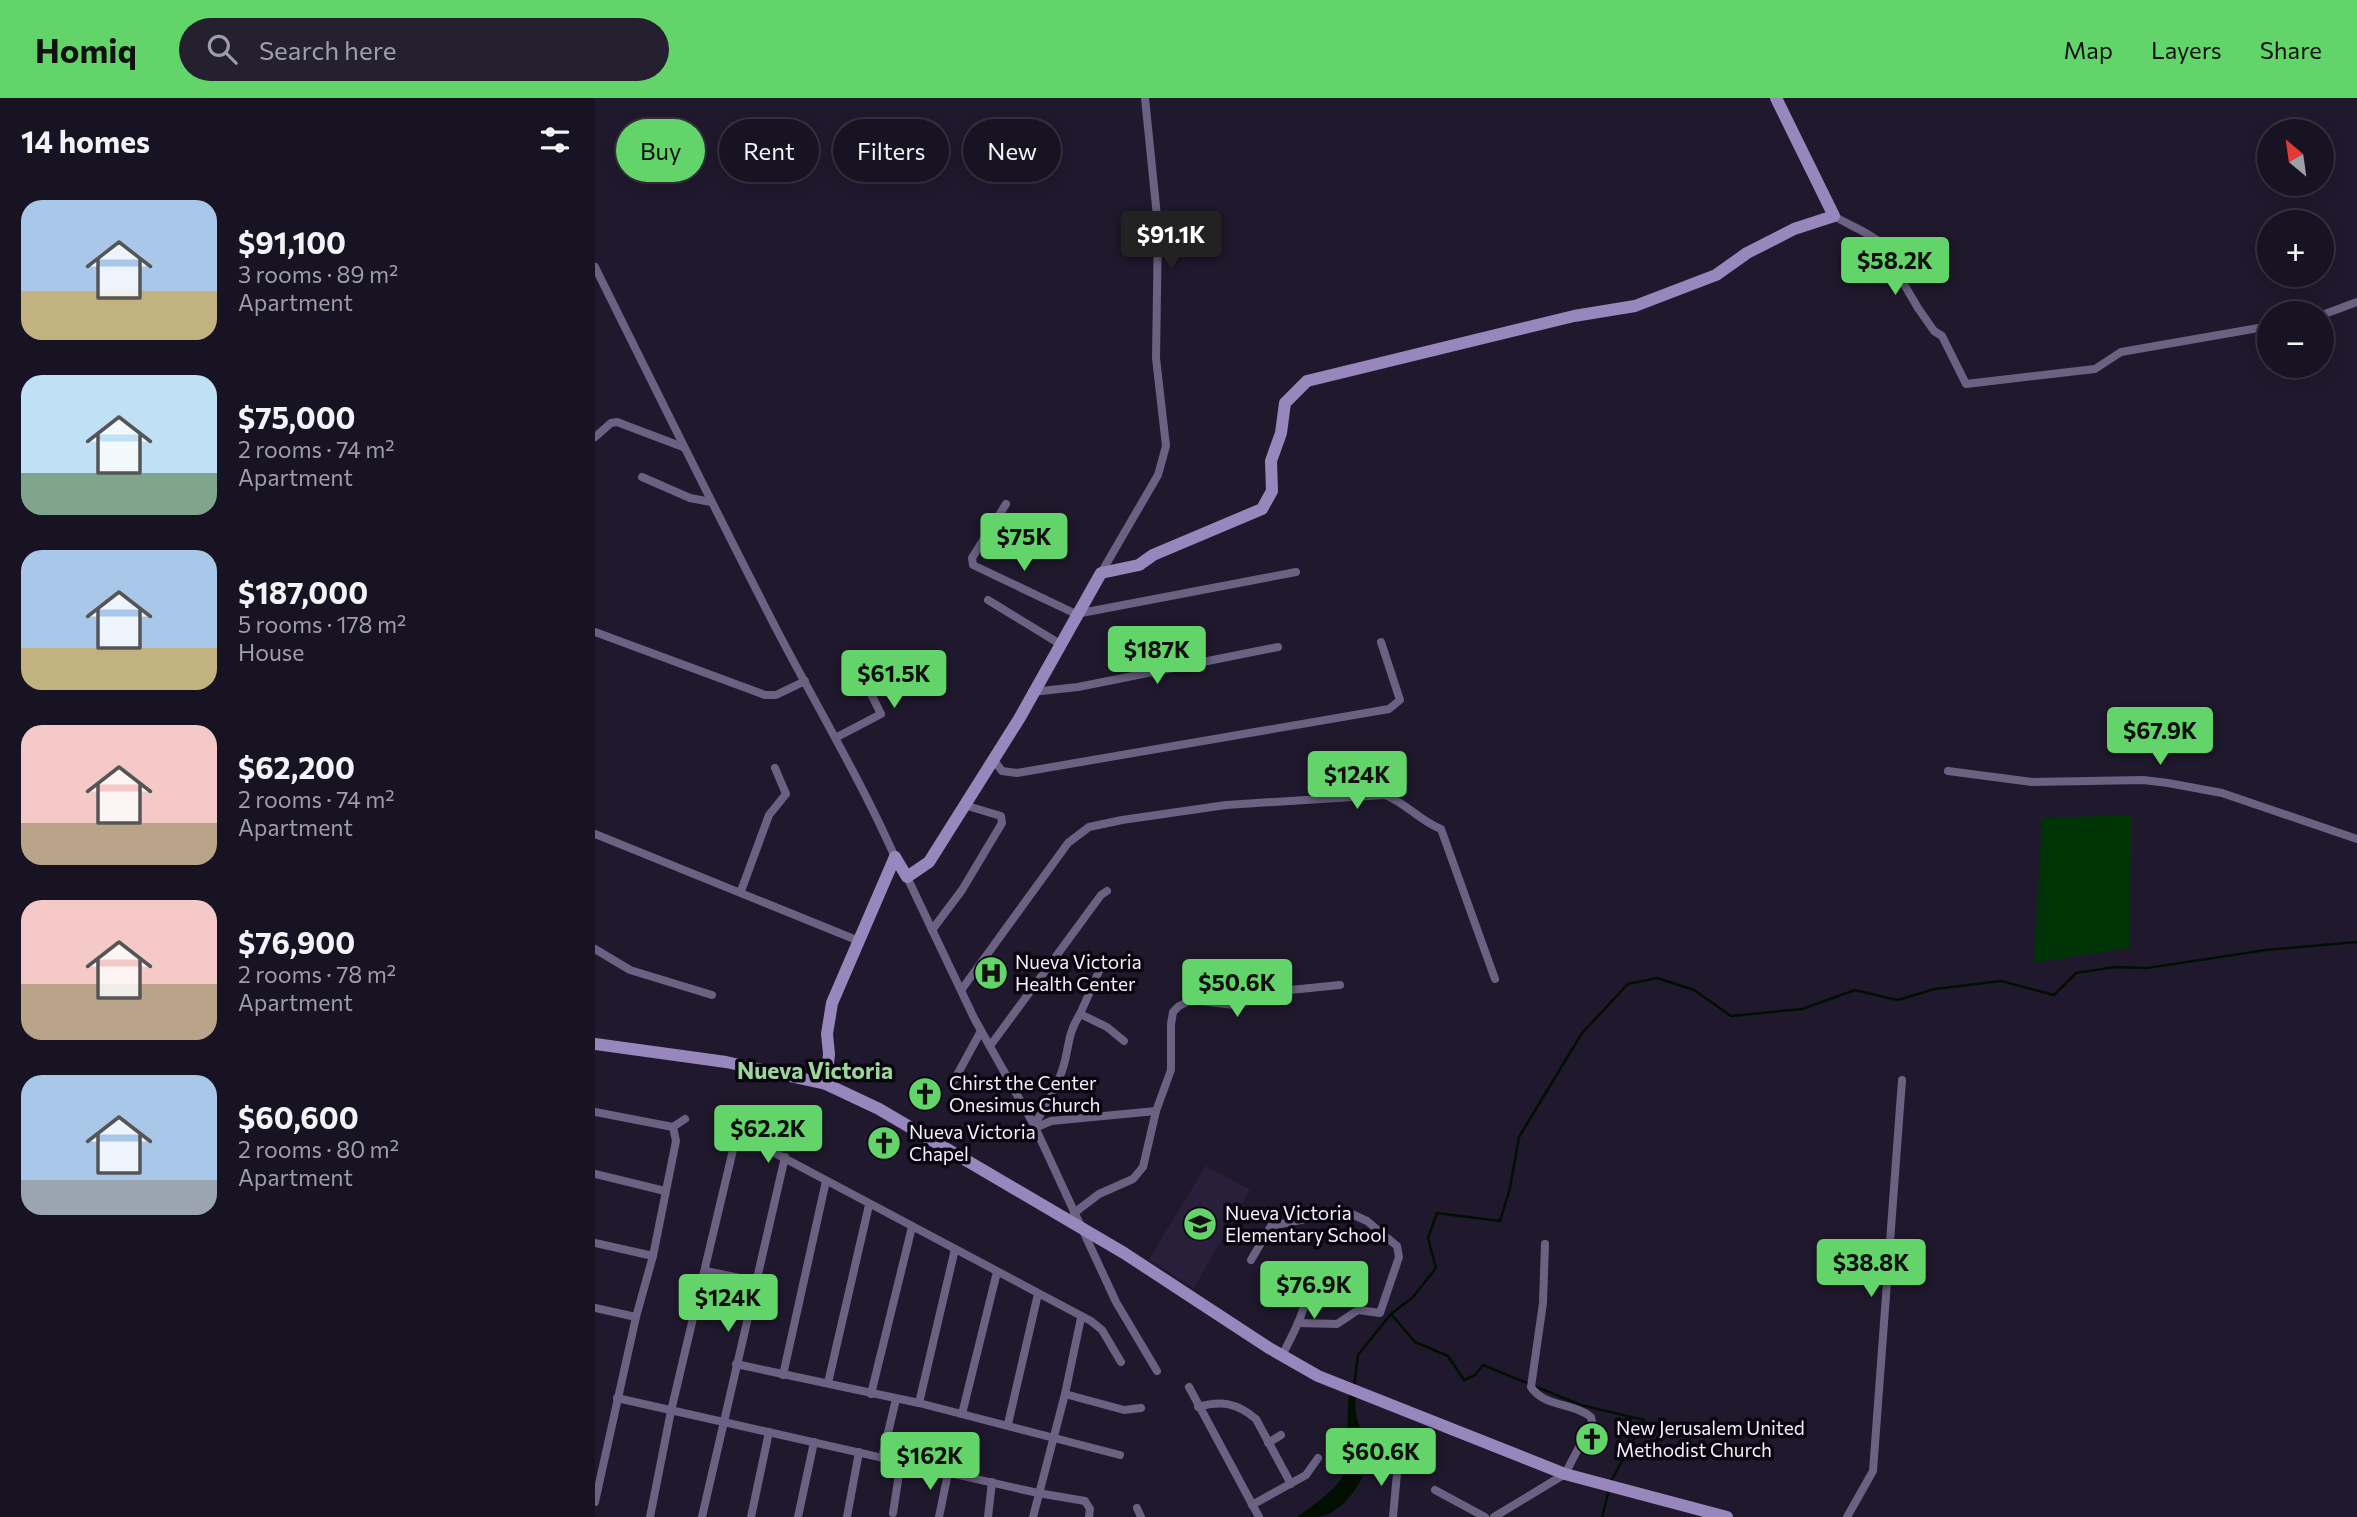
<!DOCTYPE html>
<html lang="en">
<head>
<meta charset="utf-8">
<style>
	body { margin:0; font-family:Commissioner,sans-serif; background:#25202f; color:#f1f3f6; height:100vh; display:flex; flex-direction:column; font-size:26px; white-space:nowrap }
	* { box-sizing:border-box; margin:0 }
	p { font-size:23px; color:#9f9ea5 }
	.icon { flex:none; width:38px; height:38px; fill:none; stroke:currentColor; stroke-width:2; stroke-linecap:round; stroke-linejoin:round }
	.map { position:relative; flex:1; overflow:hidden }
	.details { display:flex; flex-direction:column; background:#181322; width:595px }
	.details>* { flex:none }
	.hud { position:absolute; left:21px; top:21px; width:665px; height:63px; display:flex; gap:14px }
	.needle { width:46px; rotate:331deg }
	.tools { position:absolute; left:1662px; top:21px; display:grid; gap:14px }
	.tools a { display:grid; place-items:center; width:77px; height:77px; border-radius:50%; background:#181322; box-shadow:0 4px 18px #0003,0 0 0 2px #363240; font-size:35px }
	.price { position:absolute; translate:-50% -60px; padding:0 16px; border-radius:7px; background:#63d469; color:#111; font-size:23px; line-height:46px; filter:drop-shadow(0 2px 4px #0008) }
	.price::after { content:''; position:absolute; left:50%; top:42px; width:21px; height:16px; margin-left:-10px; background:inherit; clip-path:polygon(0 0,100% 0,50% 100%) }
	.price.current { background:#222; color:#fff }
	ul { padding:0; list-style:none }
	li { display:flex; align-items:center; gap:21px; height:175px; padding:0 21px }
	li span { display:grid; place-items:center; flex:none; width:196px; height:140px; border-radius:21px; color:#555 }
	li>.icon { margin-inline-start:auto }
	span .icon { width:84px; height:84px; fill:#fffc; stroke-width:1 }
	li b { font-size:30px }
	h2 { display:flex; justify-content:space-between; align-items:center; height:84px; padding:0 21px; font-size:30px }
	.tag { padding:0 24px; border-radius:32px; background:#181322; box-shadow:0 4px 18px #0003,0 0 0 2px #363240; font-size:24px; line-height:63px }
	.tag.current { background:#63d469; color:#111 }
	header { display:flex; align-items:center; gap:42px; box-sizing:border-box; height:98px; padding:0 35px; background:#63d469; color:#111 }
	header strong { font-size:33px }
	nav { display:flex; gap:38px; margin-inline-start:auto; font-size:24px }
	.search { width:490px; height:63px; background:#25202f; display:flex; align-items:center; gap:18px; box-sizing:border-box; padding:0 24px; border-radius:38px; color:#9f9ea5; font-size:26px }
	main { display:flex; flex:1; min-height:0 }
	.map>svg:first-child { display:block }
	.built { fill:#291f3a }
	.green { fill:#003406 }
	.water { fill:#000f01 }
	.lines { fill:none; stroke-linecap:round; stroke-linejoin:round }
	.stream { stroke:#000f01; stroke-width:2.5 }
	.street { stroke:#6b6182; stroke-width:8 }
	.secondary { stroke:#9887bc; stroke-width:12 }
	.labels { text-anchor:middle; stroke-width:7; stroke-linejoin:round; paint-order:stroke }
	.poi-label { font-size:19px; fill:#f4f0ff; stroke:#09060f; text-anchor:start }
	.quarter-label { font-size:23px; font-weight:bold; fill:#9cd69c; stroke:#09060f }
</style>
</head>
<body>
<header>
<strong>Homiq</strong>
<div class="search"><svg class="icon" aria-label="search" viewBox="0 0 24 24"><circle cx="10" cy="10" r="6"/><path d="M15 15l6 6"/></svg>Search here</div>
<nav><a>Map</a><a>Layers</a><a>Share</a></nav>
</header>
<main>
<section class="details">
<h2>14 homes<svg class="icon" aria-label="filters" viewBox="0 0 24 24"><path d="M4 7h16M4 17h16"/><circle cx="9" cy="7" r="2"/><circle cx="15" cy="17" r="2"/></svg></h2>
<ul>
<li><span style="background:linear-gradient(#a9c7e8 65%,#c2b280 0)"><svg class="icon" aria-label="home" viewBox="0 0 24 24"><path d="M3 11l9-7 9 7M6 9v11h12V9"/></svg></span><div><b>$91,100</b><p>3 rooms · 89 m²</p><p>Apartment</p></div></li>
<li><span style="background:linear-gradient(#bfe0f5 70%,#7fa58c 0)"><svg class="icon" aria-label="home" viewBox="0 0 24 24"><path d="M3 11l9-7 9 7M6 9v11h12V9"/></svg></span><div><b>$75,000</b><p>2 rooms · 74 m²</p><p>Apartment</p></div></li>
<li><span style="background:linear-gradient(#a9c7e8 70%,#c2b280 0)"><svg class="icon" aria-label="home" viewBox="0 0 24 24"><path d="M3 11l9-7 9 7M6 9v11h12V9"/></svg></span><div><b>$187,000</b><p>5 rooms · 178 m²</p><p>House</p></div></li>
<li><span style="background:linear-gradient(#f6c9c9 70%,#b9a48a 0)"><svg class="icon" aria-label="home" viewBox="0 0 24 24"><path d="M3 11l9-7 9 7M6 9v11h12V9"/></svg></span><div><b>$62,200</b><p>2 rooms · 74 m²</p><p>Apartment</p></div></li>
<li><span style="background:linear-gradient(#f6c9c9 60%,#b9a48a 0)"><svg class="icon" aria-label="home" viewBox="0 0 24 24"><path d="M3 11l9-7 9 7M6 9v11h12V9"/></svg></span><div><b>$76,900</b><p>2 rooms · 78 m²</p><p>Apartment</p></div></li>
<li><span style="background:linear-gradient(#a9c7e8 75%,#9aa5b1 0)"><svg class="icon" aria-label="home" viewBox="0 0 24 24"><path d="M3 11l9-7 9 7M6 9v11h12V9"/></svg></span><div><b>$60,600</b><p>2 rooms · 80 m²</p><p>Apartment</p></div></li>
</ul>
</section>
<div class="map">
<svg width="1762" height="1419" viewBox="0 0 1762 1419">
	<rect width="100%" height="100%" fill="#20192e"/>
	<polygon class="built" points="611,1068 655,1092 599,1190 554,1161"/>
	<polygon class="green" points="1536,717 1535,850 1439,865 1447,720"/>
	<path class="water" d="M754,1295L761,1299C757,1322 771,1336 772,1357C773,1381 748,1415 724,1419C717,1419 709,1419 702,1419C774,1370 747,1368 754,1295Z"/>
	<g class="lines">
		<g class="stream">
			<polyline points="796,1216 820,1244 853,1258 869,1282 880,1277 888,1267 986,1307 1049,1322 1015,1385"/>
			<polyline points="759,1289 763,1257 796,1216 818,1199 841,1170 833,1140 842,1115 905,1123 915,1090 924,1039 987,935 1033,886 1062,880 1099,892 1136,918 1207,911 1260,892 1302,902 1340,891 1406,883 1459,897 1481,875 1520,869 1552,870 1671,852 1762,844"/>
			<polyline points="1007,1419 1014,1392"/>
		</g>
		<g class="street">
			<path d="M1239,118C1250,125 1278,137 1284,144L1323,210L1339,233L1347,238L1371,286L1500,271L1526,254L1675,228"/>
			<path d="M0,169C61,292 122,416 185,538C224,612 266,683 300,759"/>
			<polyline points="1727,217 1762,204"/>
			<polyline points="0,339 16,325 22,324 88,349"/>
			<polyline points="47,379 95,400 116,404"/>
			<polyline points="411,406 377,460 378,467 481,516 701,474"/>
			<polyline points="506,475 563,377 571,348 561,260 563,128 550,0"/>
			<polyline points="393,502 465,546"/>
			<polyline points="0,534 170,597 181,597 210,583"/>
			<polyline points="437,594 483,589 683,549"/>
			<polyline points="242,639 286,616 266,576 255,568"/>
			<polyline points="398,661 407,673 422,675 794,611 805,602 786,544"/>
			<polyline points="1353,673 1437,684 1548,682 1573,685 1627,695 1762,741"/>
			<polyline points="0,736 264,843"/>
			<polyline points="312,779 379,920 439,1027 521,1204 562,1273"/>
			<polyline points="146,793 174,717 191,696 180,670"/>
			<polyline points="337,832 367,792 407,725 406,718 369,707"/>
			<polyline points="0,851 35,872 117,897"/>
			<polyline points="509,862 485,916 512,929 529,943"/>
			<path d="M367,891L473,745L494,729L527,722L631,707L790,697C811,705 825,723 846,731L900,881"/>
			<polyline points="395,948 506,797 512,793"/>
			<polyline points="356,988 386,933"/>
			<polyline points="0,1014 78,1029"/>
			<path d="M439,1027C450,1010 460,993 467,973C475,950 471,938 485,916"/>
			<polyline points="440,1030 456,1023 561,1013"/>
			<polyline points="0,1076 70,1093"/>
			<polyline points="479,1115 504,1096 538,1081 548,1069 561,1013 576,972 576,926 578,914 584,908 596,902 639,907 695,892 745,887"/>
			<polyline points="0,1145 58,1158"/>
			<polyline points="656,1162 676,1128 750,1113 772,1123 802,1148 804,1159 785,1215 763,1212 742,1226 703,1225"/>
			<polyline points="111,1173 159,1183"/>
			<polyline points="0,1210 41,1219"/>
			<path d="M687,1258C698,1234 715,1210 710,1183"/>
			<polyline points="141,1266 324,1305 525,1357"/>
			<polyline points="188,1277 231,1083"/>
			<polyline points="233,1285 274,1107"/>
			<polyline points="594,1289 664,1419"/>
			<polyline points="276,1296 317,1129"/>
			<polyline points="470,1296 529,1312 546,1310"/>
			<polyline points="22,1300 443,1395 490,1403 495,1411 494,1419"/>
			<polyline points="324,1305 360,1151"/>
			<path d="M603,1309C626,1302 642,1305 661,1321L696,1386"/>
			<polyline points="367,1316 402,1174"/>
			<polyline points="413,1326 443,1196"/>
			<polyline points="673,1345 686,1337"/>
			<polyline points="287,1360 301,1301"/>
			<polyline points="840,1392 890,1419"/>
			<polyline points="0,1404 41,1219 58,1158 81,1043 78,1029 90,1021"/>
			<polyline points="657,1407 711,1377 723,1360"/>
			<polyline points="542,1410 546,1419"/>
			<polyline points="298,1415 306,1363"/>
			<polyline points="55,1419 76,1313 142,1035 496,1223 507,1232 526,1264"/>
			<polyline points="107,1419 190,1059"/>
			<polyline points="156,1419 174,1334"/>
			<polyline points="203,1419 219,1344"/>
			<polyline points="252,1419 264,1354"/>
			<polyline points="344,1419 353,1375"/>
			<polyline points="393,1419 397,1384"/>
			<polyline points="438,1419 470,1296 486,1220"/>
			<polyline points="798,1419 803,1364"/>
			<path d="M899,1419L970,1376L997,1324L996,1319C978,1304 950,1310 936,1289L948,1205L950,1146"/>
			<polyline points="1252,1419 1278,1373 1307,982"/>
		</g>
		<g class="secondary">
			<polyline points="300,759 312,779 334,764 424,621 506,475 544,467 558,457 667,411 677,393 676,363 686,335 690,305 712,283 979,218 1040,208 1121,177 1152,155 1199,131 1239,118 1181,0"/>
			<polyline points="0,946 131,964 231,986 284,1011 529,1155 674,1250 723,1278 970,1376 1132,1419"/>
			<polyline points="231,986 234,956 232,936 237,905 300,759"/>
		</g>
	</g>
	<defs>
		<g id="hospital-disc" transform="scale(1.75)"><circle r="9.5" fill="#63d469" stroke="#09060f"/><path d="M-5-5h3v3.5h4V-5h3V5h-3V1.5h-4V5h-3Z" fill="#111"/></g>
		<g id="church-disc" transform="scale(1.75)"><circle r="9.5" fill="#63d469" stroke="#09060f"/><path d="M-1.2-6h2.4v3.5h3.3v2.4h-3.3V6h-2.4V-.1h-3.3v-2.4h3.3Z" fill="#111"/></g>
		<g id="school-disc" transform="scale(1.75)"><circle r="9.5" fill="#63d469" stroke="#09060f"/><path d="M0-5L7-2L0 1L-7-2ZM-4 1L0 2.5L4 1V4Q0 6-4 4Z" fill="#111"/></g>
	</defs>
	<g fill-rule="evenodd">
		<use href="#hospital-disc" x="396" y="875"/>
		<use href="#church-disc" x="330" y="996"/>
		<use href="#church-disc" x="289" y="1045"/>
		<use href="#school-disc" x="605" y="1126"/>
		<use href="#church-disc" x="997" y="1341"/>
	</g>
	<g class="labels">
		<g class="poi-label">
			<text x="420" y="871">Nueva Victoria<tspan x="420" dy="22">Health Center</tspan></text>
			<text x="354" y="992">Chirst the Center<tspan x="354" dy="22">Onesimus Church</tspan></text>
			<text x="314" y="1041">Nueva Victoria<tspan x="314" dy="22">Chapel</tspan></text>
			<text x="630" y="1122">Nueva Victoria<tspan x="630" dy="22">Elementary School</tspan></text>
			<text x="1021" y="1337">New Jerusalem United<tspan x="1021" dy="22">Methodist Church</tspan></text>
		</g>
		<g class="quarter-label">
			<text x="220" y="981">Nueva Victoria</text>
		</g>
	</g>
</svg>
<div class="tools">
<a><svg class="needle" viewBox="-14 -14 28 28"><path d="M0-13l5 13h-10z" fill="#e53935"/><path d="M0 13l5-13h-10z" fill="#9f9ea5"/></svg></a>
<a>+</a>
<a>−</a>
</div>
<b class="price current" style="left:576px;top:173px">$91.1K</b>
<b class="price" style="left:1300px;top:199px">$58.2K</b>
<b class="price" style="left:429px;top:475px">$75K</b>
<b class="price" style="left:562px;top:588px">$187K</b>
<b class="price" style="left:299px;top:612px">$61.5K</b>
<b class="price" style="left:1565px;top:669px">$67.9K</b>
<b class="price" style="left:762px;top:713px">$124K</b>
<b class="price" style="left:642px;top:921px">$50.6K</b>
<b class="price" style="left:173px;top:1067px">$62.2K</b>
<b class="price" style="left:1276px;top:1201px">$38.8K</b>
<b class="price" style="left:719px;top:1223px">$76.9K</b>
<b class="price" style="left:133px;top:1236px">$124K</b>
<b class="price" style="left:786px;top:1390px">$60.6K</b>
<b class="price" style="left:335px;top:1394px">$162K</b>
<div class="hud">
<a class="tag current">Buy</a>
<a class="tag">Rent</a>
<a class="tag">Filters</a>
<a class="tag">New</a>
</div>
</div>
</main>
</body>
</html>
